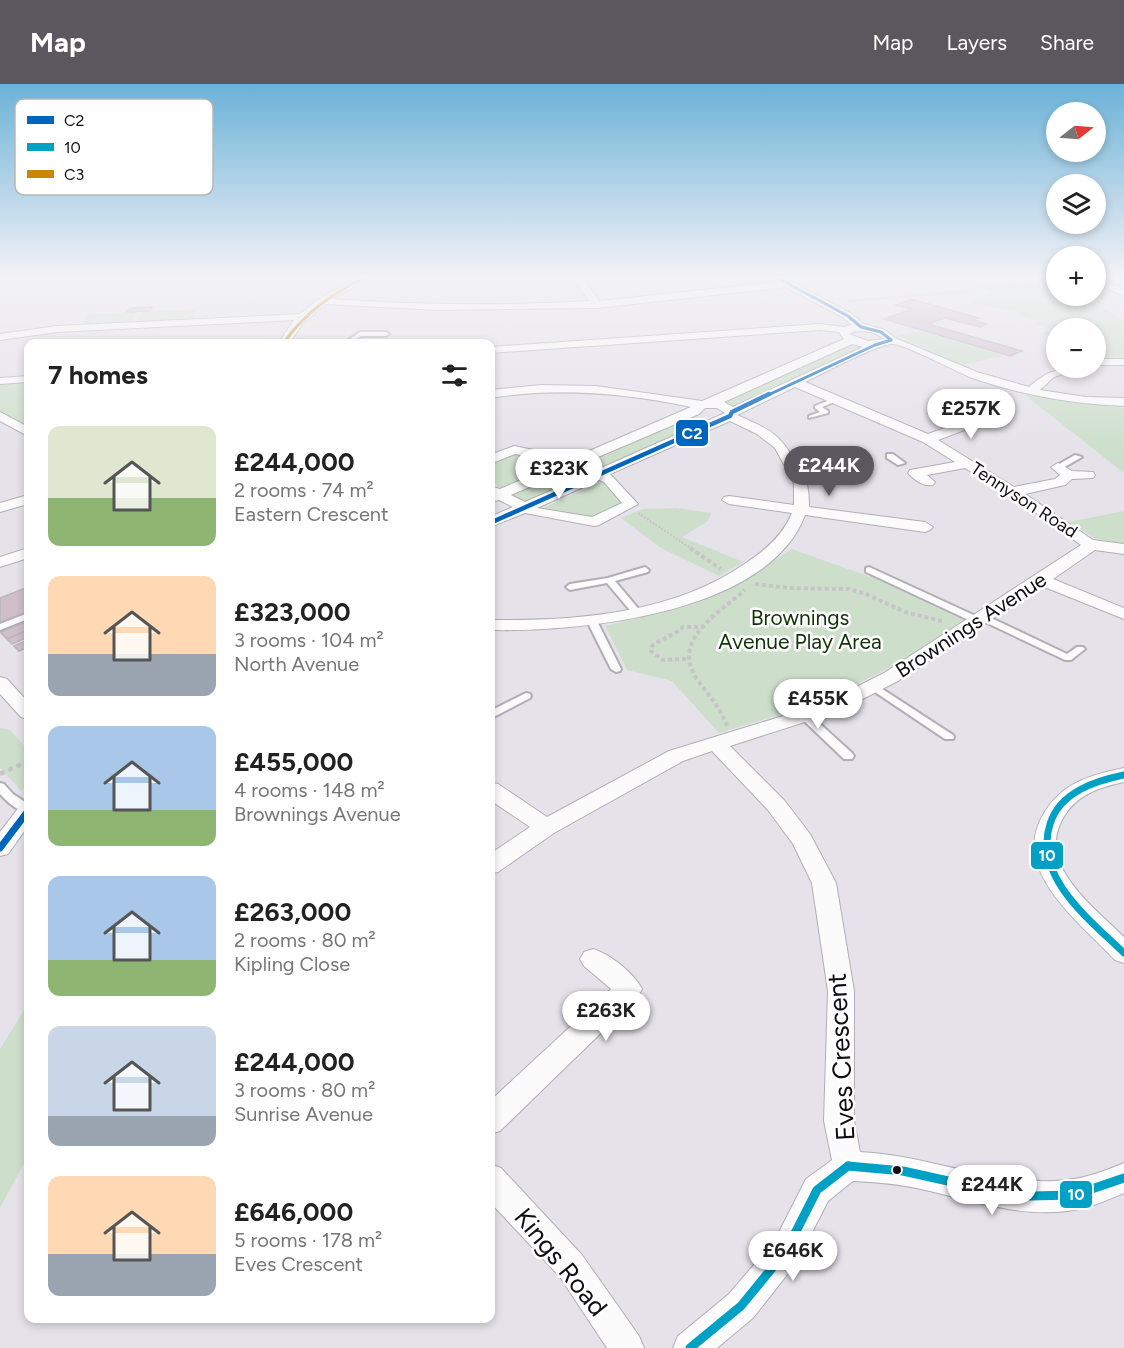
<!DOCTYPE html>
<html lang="en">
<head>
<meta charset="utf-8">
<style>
	body { margin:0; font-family:Figtree,sans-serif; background:#f2f2f2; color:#222; height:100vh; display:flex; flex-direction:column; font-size:22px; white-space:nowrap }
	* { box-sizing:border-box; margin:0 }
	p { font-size:20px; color:#767676 }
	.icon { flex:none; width:33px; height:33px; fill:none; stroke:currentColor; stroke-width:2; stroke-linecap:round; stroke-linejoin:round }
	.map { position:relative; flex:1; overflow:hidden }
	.panel { position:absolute; left:24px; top:255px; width:471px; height:984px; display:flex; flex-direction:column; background:#fff; border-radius:12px; box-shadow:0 3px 9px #0003 }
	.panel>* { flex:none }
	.needle { width:39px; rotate:73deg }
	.buttons { position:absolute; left:1046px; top:18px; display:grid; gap:12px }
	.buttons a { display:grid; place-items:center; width:60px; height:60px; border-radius:50%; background:#fff; box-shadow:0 3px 9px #0003; font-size:30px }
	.price { position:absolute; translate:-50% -51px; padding:0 14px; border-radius:21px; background:#fff; color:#222; font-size:20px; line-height:39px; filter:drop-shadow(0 2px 3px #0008) }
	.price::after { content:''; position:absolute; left:50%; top:36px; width:18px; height:14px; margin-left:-9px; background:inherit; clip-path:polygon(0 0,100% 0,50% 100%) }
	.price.current { background:#5a585e; color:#fff }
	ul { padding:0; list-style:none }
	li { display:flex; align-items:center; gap:18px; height:150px; padding:0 24px }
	li span { display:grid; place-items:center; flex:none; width:168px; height:120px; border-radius:12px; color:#555 }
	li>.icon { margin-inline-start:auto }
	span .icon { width:72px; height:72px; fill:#fffc; stroke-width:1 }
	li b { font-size:26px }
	h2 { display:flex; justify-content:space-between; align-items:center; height:72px; padding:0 24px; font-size:26px }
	header { display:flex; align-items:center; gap:36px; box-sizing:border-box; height:84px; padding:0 30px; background:#5a585e; color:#fff }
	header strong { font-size:28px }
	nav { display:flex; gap:33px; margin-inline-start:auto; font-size:21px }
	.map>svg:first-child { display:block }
	.green { fill:#cddfcb }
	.building { fill:#d1bfc8; stroke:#b9b5b9; stroke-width:1.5 }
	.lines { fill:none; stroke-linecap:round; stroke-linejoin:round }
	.service-casing { stroke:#b1afb5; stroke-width:4 }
	.minor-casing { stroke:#b1afb5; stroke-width:2 }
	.path-far2 { stroke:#c6c4c7; stroke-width:2; stroke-dasharray:2 1.5; stroke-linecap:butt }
	.path-far1 { stroke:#c6c4c7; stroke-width:4; stroke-dasharray:4 3; stroke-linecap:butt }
	.path { stroke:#c6c4c7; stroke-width:4.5; stroke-dasharray:5 4; stroke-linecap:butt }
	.service { fill:#fbfbfc; fill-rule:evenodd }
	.minor { fill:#fbfbfc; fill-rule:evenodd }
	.bus-1-far2-casing { stroke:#fff; stroke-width:5 }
	.bus-1-far1-casing { stroke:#fff; stroke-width:8 }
	.bus-1-casing { stroke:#fff; stroke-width:11 }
	.bus-2-far1-casing { stroke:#fff; stroke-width:11 }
	.bus-2-casing { stroke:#fff; stroke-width:14 }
	.bus-3-casing { stroke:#fff; stroke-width:5 }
	.bus-1-far2 { stroke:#0065bd; stroke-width:3 }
	.bus-1-far1 { stroke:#0065bd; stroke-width:4.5 }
	.bus-1 { stroke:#0065bd; stroke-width:7 }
	.bus-2-far1 { stroke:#01a1c5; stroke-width:7 }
	.bus-2 { stroke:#01a1c5; stroke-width:9 }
	.bus-3 { stroke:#c98704; stroke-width:3 }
	.bus-dot { fill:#0f0d12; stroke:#fff; stroke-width:2 }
	.labels { text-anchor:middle; stroke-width:5; stroke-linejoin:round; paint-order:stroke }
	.far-street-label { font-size:18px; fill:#0f0d12; stroke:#fff }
	.park-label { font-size:21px; fill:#103306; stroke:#fff }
	.street-label { font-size:21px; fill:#0f0d12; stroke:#fff }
	.near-street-label { font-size:26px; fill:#0f0d12; stroke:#fff }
	.key { fill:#fff; stroke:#b7b6b8; stroke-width:1.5 }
	.key-label { font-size:16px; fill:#0f0d12 }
	.line-badge { stroke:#fff; stroke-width:2 }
	.badge-label { font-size:16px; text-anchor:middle; font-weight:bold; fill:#fff }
</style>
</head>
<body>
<header>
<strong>Map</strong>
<nav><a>Map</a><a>Layers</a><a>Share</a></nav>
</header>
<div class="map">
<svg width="1124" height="1264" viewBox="0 0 1124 1264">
	<rect width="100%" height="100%" fill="#e5e2ea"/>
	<g class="green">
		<polygon points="1020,193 1052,193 1056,196 1056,212 1082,212 1124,237 1124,273 1095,274 1095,244 1056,244 1056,253 1041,250 1051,245 1034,240 1038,237 1016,231 1020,229 969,218 993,208 980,204"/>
		<polygon points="197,225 193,236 138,237 142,228"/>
		<polygon points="136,228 132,237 82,240 87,233 92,230"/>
		<polygon points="921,247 1005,272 961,281 897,252"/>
		<polygon points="852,259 867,263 735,323 719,318"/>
		<polygon points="28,296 28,341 0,329 0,298"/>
		<polygon points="1025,311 1124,324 1124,389"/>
		<polygon points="692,331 707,337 600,384 585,378"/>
		<polygon points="513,370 561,378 499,405 491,393 491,379"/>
		<polygon points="571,383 587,390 527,418 512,410"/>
		<polygon points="603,397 624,418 589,434 541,425"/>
		<polygon points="676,424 711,429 708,437 682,453 743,478 719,492 661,464 621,434 643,425"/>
		<polygon points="1124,427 1124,461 1095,454 1069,438"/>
		<polygon points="792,465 876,495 963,536 907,575 823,617 719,649 672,597 627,586 605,542 695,520 747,494"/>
		<polygon points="0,644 10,646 28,666 28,697 21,707 0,683"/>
		<polygon points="28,920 28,1072 0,1124 0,965"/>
	</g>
	<g class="building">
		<polygon points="911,215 979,234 973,236 987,240 980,243 945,234 928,240 1022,267 1010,272 884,235 912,225 896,221"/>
		<polygon points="152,223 150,227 127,228 130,224"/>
		<polygon points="28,503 28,529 0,540 0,514"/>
		<polygon points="28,537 28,546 7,555 0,548"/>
		<polygon points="28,546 28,553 12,560 7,555"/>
		<polygon points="28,556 28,563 19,567 14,562"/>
	</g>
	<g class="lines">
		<g class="service-casing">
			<g id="service">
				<polygon points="360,248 386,248 389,250 386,252 361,252 350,260 343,260"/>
				<path d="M958,309L977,314L1009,330C996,335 974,311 958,314C954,314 948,318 944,320L939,319Z"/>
				<polygon points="837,313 840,315 839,316 822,323 828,327 828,329 809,334 809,332 820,328 815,324 815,322"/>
				<polygon points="887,370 893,370 905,379 898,381 887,374"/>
				<polygon points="1075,371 1082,373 1061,385 1054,383"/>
				<polygon points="645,483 649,486 648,488 615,497 642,529 637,532 634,531 607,499 570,506 566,503 570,500 608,494"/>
				<polygon points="869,483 980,534 981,532 987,532 1067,570 1077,563 1083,563 1085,565 1071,576 1065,576 983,537 981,539 975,539 866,488 866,484"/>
				<polygon points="28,529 28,535 0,546 0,540"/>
				<polygon points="592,534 597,537 621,585 620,587 616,588 611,585 587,537"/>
				<polygon points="873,599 953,651 954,653 953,655 945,655 869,604 868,602"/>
				<polygon points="526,609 530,610 531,612 530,614 490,635 490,627"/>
				<polygon points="804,628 808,629 852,669 854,672 852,675 844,675 800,633 799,631"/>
				<path d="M0,699L4,700L13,710L28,720V729C18,727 7,718 0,710Z"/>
			</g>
		</g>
		<g class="minor-casing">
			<g id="minor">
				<path d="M358,193H370L332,215C418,221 503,222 589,217L573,193H582L599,217L778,198L775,193H782L852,230L864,240L885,246L895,254L977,288L1029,303C1045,289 1056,284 1077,284L1076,286L1054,293L1040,306L1086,313L1124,314V322C1072,320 1021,311 972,294C957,288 903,259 892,260C875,261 823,290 805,298L928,350L975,333L1010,327L1012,330L1010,333L983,339L938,356L1014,403L1055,395L1060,391L1051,383L1058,379L1072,387L1093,388L1095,391L1093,394L1072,395L1065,401L1025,410L1093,456L1124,460V470L1095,466L1053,495L1124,524V535L1042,502L898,597L839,627L730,662L784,716L810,750L836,799L854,907V1037L860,1068C929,1071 997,1104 1066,1096C1087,1094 1105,1087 1124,1079V1109C1105,1117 1087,1125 1067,1127C1018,1133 969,1116 921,1105C899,1100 876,1098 853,1097L828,1117L797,1178L753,1234L717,1264H673L678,1252L729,1210L775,1156L806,1095L832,1076L824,1037L828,907L812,799L793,760L768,726L712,667L683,677L554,749L498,788L490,790V770L530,743L490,716V698L498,700L547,733L669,667L825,619L884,589L1081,461L1039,431L965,384L927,391L935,398L933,401C924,403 914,396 908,389L910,386L955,378L923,358L795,303L737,331C768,345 779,348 796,379C807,398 809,401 809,423L925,438L933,443L930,446L925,448L805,431C768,530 580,548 490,546V536C577,537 673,530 746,479C766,466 783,451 792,429L729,420L722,416L724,413L729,412L794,421V399L775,364L757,350L730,337L610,390L638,420L599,441L594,442L525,429L490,443V433L513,423L499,416L490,418V402L500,405L561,379L515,370L490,380V371L514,362L573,374L691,323C624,309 558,303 490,314V306L542,301L596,302L702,317L844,255L839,248L820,246L490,269V263L820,240L844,243L852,241L844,234L786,203L597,224L438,226L325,220L302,240L289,260H278L294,236L57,248L0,256V250L57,242L300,230L319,215ZM856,247L872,248L885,255L868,257L849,250ZM852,260L863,263L733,323L724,318ZM705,324H717L725,329L599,385L584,379L699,330ZM573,384L587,391L525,418L511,411ZM599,396L604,398L622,419L592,433L537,424Z"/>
				<polygon points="896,193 906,193 907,194 902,197"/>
				<polygon points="1095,193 1124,205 1124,212 1095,199"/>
				<rect x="1095" y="275" width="29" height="6"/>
				<polygon points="28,292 28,298 0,300 0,294"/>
				<polygon points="0,328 28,343 28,352 0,337"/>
				<polygon points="28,411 28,420 0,428 0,419"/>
				<polygon points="28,464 28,474 0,483 0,473"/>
				<polygon points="0,593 7,595 28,618 28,635 21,633 0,610"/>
				<path d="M1124,684V698C1101,703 1078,710 1065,731C1033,779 1094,823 1124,853V879L1115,876C1081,839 1010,787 1043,731C1061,699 1090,691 1124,684Z"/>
				<polygon points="28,719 28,742 8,770 0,772 0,748 20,722"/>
				<path d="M593,865C610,870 634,889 642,905L638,913L500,1047L490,1050V1017L611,905L584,882L580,875L584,868Z"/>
				<polygon points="490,1080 501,1084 582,1171 639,1252 644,1264 607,1264 560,1193 490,1118"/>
			</g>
		</g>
		<g class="path-far2">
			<polyline points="848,217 962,208 1015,193"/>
			<polyline points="638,429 692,465"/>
		</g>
		<g class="path-far1">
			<polyline points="690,464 721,485"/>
			<polyline points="755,500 789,504 849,505 866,510 905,528 945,538"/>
			<path d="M686,575L663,576L651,567V563C661,554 673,553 683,543H702"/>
			<path d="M727,642C721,625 710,613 699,598C668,557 717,531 745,506"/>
		</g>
		<polyline class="path" points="0,690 28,677"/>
		<use href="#service" class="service"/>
		<use href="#minor" class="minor"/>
		<g class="bus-1-far2-casing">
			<g id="bus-1-far2">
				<polyline points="776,193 848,232 861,243 881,248 891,256"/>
				<polyline points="766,312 875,261 891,256"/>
			</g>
		</g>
		<g class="bus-1-far1-casing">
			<polyline id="bus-1-far1" points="490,439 730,332 732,328 769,310"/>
		</g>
		<g class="bus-1-casing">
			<polyline id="bus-1" points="0,764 28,727"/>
		</g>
		<g class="bus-2-far1-casing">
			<path id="bus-2-far1" d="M1124,691C1095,697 1060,708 1050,740C1033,793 1090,836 1124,869"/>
		</g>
		<g class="bus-2-casing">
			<g id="bus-2">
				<polyline points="848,1082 903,1087 993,1107 1030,1112 1074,1111 1124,1094"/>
				<polyline points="690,1264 741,1222 786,1167 817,1106 848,1082"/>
			</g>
		</g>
		<g class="bus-3-casing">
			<path id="bus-3" d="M283,260C304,229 332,210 365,193"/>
		</g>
		<use href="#bus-1-far2" class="bus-1-far2"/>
		<use href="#bus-1-far1" class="bus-1-far1"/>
		<use href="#bus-1" class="bus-1"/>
		<use href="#bus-2-far1" class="bus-2-far1"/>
		<use href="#bus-2" class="bus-2"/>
		<use href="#bus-3" class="bus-3"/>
	</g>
	<linearGradient id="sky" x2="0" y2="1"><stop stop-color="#6bb2d8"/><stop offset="0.52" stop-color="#f3f2f6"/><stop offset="1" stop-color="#f3f2f6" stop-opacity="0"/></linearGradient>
	<rect width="1124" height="370" fill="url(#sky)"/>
	<circle class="bus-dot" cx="897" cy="1086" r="5"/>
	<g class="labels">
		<g class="far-street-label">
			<text transform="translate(1024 416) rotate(33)" y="6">Tennyson Road</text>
		</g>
		<g class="park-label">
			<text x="800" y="541">Brownings<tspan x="800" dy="24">Avenue Play Area</tspan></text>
		</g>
		<g class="street-label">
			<text transform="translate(971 541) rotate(-33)" y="7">Brownings Avenue</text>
		</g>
		<g class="near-street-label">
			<text transform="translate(841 973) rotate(-93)" y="9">Eves Crescent</text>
			<text transform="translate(561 1178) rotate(51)" y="9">Kings Road</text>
		</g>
	</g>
	<rect x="15" y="15" width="198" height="96" rx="9" class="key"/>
	<rect x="27" y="32" width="27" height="8" fill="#0065bd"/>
	<rect x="27" y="59" width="27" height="8" fill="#01a1c5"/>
	<rect x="27" y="86" width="27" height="8" fill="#c98704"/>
	<g class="key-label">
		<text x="64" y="42">C2</text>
		<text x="64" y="69">10</text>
		<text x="64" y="96">C3</text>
	</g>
	<g class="line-badge">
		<rect x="675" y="335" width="34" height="28" rx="6" fill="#0065bd"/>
		<rect x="1030" y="757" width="34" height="29" rx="6" fill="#01a1c5"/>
		<rect x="1059" y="1096" width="34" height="29" rx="6" fill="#01a1c5"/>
	</g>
	<g class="badge-label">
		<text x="692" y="355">C2</text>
		<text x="1047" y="777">10</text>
		<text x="1076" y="1116">10</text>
	</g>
</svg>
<div class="buttons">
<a><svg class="needle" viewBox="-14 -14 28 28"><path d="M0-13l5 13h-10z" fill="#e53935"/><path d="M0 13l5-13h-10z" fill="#767676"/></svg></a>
<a><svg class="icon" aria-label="layers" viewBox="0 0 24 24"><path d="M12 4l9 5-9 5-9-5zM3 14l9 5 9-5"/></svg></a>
<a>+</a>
<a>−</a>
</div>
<b class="price" style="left:971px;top:356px">£257K</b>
<b class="price current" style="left:829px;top:413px">£244K</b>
<b class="price" style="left:559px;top:416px">£323K</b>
<b class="price" style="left:818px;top:646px">£455K</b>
<b class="price" style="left:606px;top:958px">£263K</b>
<b class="price" style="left:992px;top:1132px">£244K</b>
<b class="price" style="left:793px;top:1198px">£646K</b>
<section class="panel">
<h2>7 homes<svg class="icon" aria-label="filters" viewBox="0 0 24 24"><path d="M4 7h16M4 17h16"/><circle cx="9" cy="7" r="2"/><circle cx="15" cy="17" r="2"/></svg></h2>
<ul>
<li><span style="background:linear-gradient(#dfe7d0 60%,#8fb573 0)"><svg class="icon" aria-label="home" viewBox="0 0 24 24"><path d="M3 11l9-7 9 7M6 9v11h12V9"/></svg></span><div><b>£244,000</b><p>2 rooms · 74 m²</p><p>Eastern Crescent</p></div></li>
<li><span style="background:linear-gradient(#ffd9b3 65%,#9aa5b1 0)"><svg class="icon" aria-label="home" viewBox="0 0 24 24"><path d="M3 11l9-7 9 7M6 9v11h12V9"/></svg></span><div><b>£323,000</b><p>3 rooms · 104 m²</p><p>North Avenue</p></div></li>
<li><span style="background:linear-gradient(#a9c7e8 70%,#8fb573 0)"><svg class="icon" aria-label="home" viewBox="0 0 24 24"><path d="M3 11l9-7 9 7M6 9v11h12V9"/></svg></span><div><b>£455,000</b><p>4 rooms · 148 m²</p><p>Brownings Avenue</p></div></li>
<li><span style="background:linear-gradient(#a9c7e8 70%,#8fb573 0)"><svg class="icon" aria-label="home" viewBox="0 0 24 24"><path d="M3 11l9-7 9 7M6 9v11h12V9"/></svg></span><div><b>£263,000</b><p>2 rooms · 80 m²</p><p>Kipling Close</p></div></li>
<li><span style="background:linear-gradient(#c9d6e8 75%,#9aa5b1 0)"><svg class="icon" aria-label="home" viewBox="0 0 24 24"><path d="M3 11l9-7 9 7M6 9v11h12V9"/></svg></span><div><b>£244,000</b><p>3 rooms · 80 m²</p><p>Sunrise Avenue</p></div></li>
<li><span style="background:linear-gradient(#ffd9b3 65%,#9aa5b1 0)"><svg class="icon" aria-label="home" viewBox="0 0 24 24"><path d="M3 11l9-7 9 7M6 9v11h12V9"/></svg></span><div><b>£646,000</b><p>5 rooms · 178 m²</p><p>Eves Crescent</p></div></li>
</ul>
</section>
</div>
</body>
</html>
